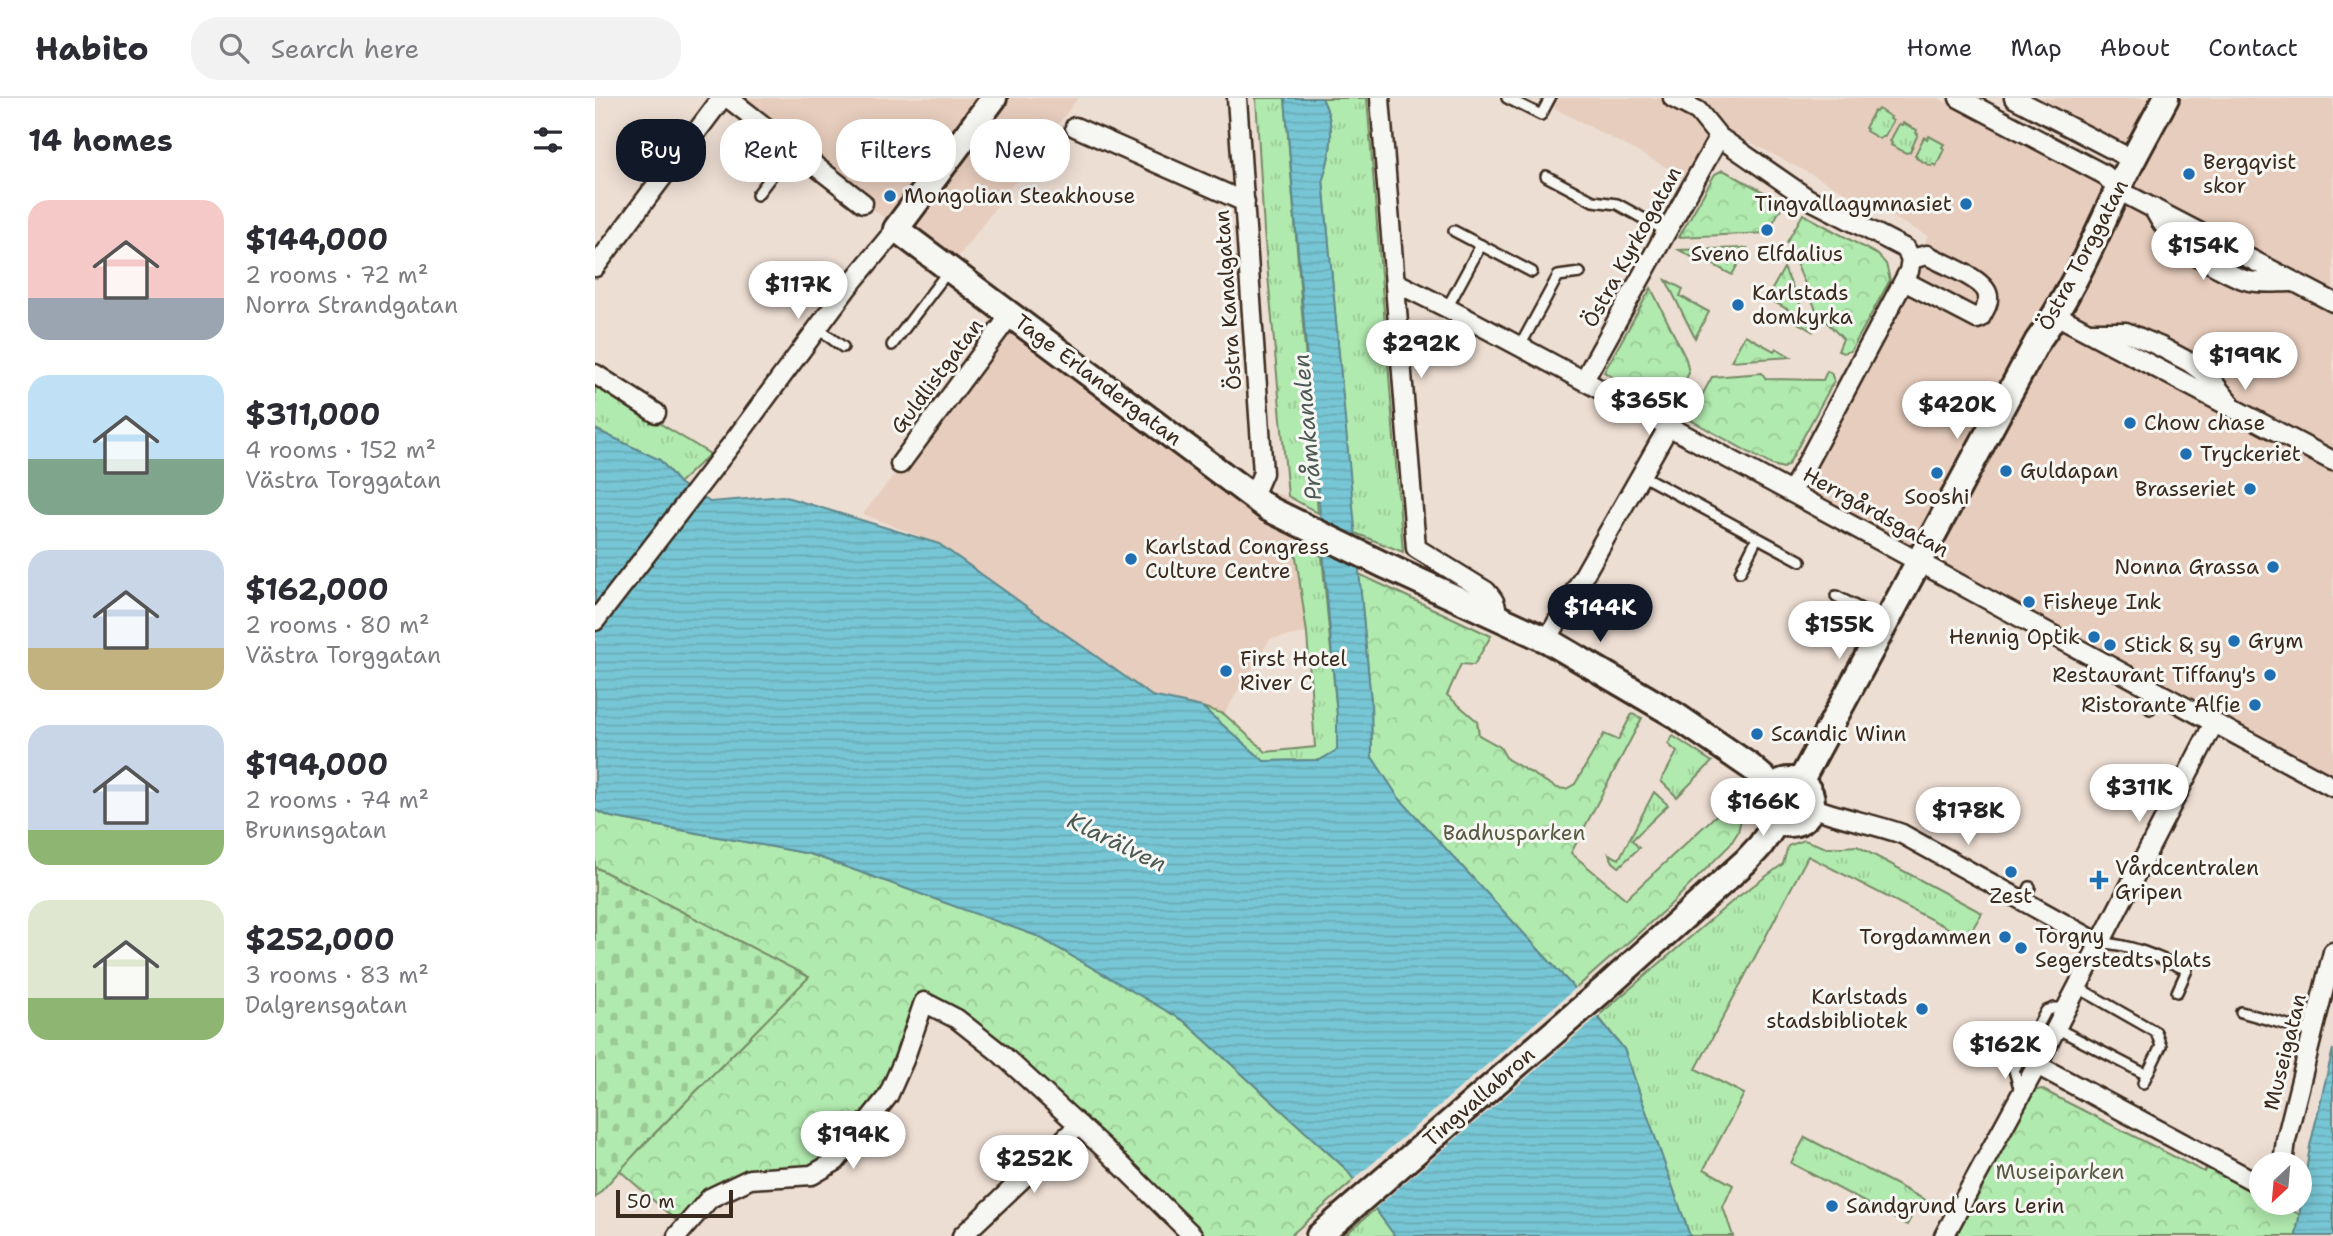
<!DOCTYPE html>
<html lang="en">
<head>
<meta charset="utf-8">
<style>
	body { margin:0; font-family:"Shantell Sans",sans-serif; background:#f2f2f3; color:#2b2b33; height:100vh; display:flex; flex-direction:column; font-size:26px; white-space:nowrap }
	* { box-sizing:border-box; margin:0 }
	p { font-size:23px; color:#7c7c81 }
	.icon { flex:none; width:38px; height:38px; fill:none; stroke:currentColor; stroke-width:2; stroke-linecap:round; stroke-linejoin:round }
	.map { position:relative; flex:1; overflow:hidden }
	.side { display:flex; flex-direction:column; background:#fff; width:595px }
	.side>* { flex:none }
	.hud { position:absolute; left:21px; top:21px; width:665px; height:63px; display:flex; gap:14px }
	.needle { width:46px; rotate:206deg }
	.tools { position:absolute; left:1654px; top:1054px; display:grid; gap:14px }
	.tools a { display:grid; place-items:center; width:63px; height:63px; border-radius:50%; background:#fff; box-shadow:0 4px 18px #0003; font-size:35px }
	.scale { position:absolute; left:21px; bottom:18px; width:117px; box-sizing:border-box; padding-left:7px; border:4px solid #3b2a1e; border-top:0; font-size:19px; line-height:24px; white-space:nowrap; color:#3b2a1e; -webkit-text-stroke:5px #f6f6f2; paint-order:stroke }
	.price { position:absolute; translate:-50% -60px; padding:0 16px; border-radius:24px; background:#fff; color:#222; font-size:23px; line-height:46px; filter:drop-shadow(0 2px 4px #0008) }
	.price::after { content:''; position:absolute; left:50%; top:42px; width:21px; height:16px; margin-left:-10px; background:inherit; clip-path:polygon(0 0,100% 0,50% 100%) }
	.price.selected { background:#111827; color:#fff }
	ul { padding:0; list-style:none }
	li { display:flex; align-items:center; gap:21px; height:175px; padding:0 28px }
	li span { display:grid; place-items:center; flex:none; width:196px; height:140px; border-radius:21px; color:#555 }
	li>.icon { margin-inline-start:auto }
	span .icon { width:84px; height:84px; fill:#fffc; stroke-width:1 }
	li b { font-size:30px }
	h2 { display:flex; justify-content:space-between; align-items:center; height:84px; padding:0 28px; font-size:30px }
	.chip { padding:0 24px; border-radius:28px; background:#fff; box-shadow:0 4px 18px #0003; font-size:24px; line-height:63px }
	.chip.selected { background:#111827; color:#fff }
	header { display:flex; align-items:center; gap:42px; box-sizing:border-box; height:98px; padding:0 35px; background:#fff; border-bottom:2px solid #e1e1e2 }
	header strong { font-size:33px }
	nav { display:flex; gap:38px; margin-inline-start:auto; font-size:24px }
	.search { width:490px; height:63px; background:#f2f2f3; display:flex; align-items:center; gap:18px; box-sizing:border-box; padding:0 24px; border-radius:28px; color:#7c7c81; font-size:26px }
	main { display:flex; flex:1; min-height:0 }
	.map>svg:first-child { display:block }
	.built { fill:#e7cdbd }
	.grass { fill:url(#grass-tufts); stroke:#768a66; stroke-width:2 }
	.forest { fill:url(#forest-crowns); stroke:#768a66; stroke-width:2 }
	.cemetery { fill:url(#cemetery-stones); stroke:#768a66; stroke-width:2 }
	.water { fill:url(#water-rules); stroke:#5f888c; stroke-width:2 }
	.pier { fill:#edded3 }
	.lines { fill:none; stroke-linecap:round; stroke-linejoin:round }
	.lane-casing { stroke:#3b2a1e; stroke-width:14 }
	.street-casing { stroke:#3b2a1e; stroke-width:23 }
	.secondary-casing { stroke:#3b2a1e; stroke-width:30 }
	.lane { stroke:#f6f6f2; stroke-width:9 }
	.street { stroke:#f6f6f2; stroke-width:18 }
	.secondary { stroke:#f6f6f2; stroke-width:24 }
	.poi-dot { fill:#1f6fb2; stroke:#f6f6f2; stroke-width:2.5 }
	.labels { text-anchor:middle; stroke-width:6; stroke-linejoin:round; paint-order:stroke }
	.poi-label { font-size:21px; fill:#3b2a1e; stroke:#f6f6f2; text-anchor:start }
	.street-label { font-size:21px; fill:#3b2a1e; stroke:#f6f6f2 }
	.park-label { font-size:21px; fill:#585a42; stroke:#f6f6f2 }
	.water-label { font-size:23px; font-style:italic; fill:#4d5955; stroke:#f6f6f2 }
</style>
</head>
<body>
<header>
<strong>Habito</strong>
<div class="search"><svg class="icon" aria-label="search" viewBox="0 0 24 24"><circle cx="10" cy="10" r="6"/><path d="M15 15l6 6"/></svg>Search here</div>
<nav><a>Home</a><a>Map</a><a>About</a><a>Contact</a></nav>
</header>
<main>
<section class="side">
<h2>14 homes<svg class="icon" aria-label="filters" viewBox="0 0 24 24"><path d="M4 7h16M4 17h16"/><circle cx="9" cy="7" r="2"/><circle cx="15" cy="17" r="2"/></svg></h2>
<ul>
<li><span style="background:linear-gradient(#f6c9c9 70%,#9aa5b1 0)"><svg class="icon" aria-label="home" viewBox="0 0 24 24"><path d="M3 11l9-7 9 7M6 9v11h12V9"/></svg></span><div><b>$144,000</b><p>2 rooms · 72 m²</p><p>Norra Strandgatan</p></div></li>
<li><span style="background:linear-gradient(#bfe0f5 60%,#7fa58c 0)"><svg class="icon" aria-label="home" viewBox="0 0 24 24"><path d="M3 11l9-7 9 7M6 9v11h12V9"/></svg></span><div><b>$311,000</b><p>4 rooms · 152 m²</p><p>Västra Torggatan</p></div></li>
<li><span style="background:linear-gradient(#c9d6e8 70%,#c2b280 0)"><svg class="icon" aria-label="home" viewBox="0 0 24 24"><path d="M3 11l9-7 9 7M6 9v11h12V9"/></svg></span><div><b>$162,000</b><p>2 rooms · 80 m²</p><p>Västra Torggatan</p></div></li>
<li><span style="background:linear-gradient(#c9d6e8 75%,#8fb573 0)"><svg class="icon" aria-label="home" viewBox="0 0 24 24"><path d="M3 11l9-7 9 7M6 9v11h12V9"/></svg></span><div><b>$194,000</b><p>2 rooms · 74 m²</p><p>Brunnsgatan</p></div></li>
<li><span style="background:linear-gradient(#dfe7d0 70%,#8fb573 0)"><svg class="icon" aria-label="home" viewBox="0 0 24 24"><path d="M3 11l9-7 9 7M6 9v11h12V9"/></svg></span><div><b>$252,000</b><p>3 rooms · 83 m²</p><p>Dalgrensgatan</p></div></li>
</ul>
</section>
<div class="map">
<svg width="1738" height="1138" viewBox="0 0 1738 1138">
	<defs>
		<pattern id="grass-tufts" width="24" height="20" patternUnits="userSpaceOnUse" patternTransform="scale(1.75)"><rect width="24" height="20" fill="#b1eaae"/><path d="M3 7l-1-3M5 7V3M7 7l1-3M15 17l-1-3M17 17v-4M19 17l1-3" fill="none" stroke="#99c995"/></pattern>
		<pattern id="forest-crowns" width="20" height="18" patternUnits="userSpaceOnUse" patternTransform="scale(1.75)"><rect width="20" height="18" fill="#b1eaae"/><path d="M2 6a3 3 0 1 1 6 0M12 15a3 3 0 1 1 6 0" fill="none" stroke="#99c995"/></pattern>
		<pattern id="cemetery-stones" width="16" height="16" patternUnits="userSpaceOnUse" patternTransform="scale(1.75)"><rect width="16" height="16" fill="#b1eaae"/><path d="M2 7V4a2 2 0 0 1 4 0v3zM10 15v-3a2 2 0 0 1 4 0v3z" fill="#99c995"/></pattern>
		<pattern id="water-rules" width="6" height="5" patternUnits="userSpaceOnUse" patternTransform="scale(1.75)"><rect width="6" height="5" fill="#77c6d5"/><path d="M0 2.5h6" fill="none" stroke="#68aab6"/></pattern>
	</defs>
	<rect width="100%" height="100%" fill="#edded3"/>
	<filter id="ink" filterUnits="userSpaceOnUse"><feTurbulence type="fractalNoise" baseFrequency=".0143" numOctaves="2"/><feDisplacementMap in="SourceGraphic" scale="14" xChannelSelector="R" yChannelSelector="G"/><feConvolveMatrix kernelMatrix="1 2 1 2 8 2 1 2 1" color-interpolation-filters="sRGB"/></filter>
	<g filter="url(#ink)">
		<g class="built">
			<polygon points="141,0 483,0 358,166 300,129"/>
			<polygon points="940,0 1064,0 1101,18 1115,41 1090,79"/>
			<polygon points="1099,0 1343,0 1486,74 1533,88 1579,0 1738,0 1738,682 1200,391 1306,194 1333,138 1136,34 1110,6"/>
			<polygon points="1433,0 1562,0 1532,51"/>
			<polygon points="423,220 658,391 693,398 712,535 675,541 629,616 607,609 557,598 344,446 268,416"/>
		</g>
		<g class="grass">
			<polygon points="661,0 690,0 723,415 693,398 669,133"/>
			<path d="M727,0H772L808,454L760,435L728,81C737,51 741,29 727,0Z"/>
			<polygon points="1283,11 1296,19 1295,21 1298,23 1289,39 1287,38 1285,41 1271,33 1272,31 1270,30 1279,13 1281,14"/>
			<polygon points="1308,25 1322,32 1321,35 1323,36 1315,54 1311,55 1296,47 1297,45 1295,43 1304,26 1307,27"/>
			<polygon points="1334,38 1349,46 1347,49 1349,51 1341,68 1338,66 1336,68 1321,60 1322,58 1320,57 1329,39 1332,41"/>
			<polygon points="0,286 115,356 84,385 65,362 0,331"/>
			<polygon points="699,445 727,458 742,617 742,652 725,662 669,663 607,609 629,616 671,654 720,649 712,535"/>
			<polygon points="1078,638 1117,664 1082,699 1066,683 1082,654 1073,646"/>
			<polygon points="1059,694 1073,707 1037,742 1044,750 1024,769 1018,764 1014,756 1024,761"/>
			<polygon points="1209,742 1232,750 1262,748 1387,815 1372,840 1213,758 1101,971 1149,996 1109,1071 1138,1087 1128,1109 1138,1138 1095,1138 1029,951 1003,918 1140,801 1188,766 1193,748"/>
			<polygon points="1210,1039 1336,1105 1331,1115 1321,1110 1312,1127 1196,1065"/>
			<polygon points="780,1111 800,1138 749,1138"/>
		</g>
		<g class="forest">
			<polygon points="1128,72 1189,105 1172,135 1084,139 1120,76"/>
			<polygon points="1208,116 1283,157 1291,166 1295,182 1256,253 1248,255 1243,253 1248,241 1222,214 1192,144"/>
			<polygon points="1152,150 1137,177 1108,161 1106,164 1084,152"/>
			<polygon points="1189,170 1217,233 1198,222 1201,216 1172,200"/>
			<polygon points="1071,182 1088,191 1085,198 1114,214 1100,240"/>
			<polygon points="1056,190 1091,261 1094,275 1075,311 1009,274"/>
			<polygon points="1150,237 1179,253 1181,250 1196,259 1136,263"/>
			<polygon points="1232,273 1236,275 1239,283 1193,367 1188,370 1177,367 1094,321 1117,279 1167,275 1171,281 1228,282"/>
			<polygon points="764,476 896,538 879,567 866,566 852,597 882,623 884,637 905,649 912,661 962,690 971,691 980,686 1009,636 1023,642 1037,616 1047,620 976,755 1031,801 1146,694 1147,717 1143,734 1135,747 1073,809 980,891 803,699 777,659 776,604"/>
			<polygon points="0,712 16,719 215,756 442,838 589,923 751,1071 759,1082 695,1138 611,1138 517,1046 328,898 303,960 274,1010 233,1058 208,1071 152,1073 84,1125 24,1072 213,879 0,769"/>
			<polygon points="1446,991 1609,1074 1613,1067 1666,1096 1666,1104 1682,1104 1705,1117 1701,1138 1355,1138 1435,994"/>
		</g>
		<polygon class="cemetery" points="0,769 214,879 51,1044 0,1100"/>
		<g class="water">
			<path d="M690,0H727C741,28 737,52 728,81L776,604L777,659L803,699L980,891L1029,951L1095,1138H800L751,1071L589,923L442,838L215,756L16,719L0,712V331L65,362L84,385L115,404L188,398L344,446L557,598L607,609L669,663L725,662L742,652V617Z"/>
			<polygon points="1738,951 1738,1138 1701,1138 1715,1048"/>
		</g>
		<polygon class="pier" points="982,889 1006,916 777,1113 756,1084"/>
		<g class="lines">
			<g class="lane-casing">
				<g id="lane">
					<polyline points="912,0 946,17 955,0"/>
					<polyline points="951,78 998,103 1022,106 1071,133"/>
					<polyline points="162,97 198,50"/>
					<polyline points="859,133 937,174"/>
					<polyline points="852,210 886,147"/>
					<polyline points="222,230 248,249"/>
					<polyline points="297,247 354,172"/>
					<polyline points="925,248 963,178 985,175"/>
					<polyline points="1046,377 1206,463"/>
					<polyline points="1145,474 1162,440"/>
					<polyline points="1241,498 1289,523"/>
					<polyline points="1555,611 1563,594"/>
					<polyline points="1428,803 1435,789"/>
					<path d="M1506,845C1536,846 1565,860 1592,872L1582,894"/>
					<polyline points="1482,889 1561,934 1566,948 1548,985"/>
					<polyline points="1646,914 1718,934"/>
					<polyline points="1461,930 1552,977"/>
					<polyline points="1425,993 1419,972 1451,913 1459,910 1471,910"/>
				</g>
			</g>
			<g class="street-casing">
				<g id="street">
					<polyline points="133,0 268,105"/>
					<polyline points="642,0 668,375 657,400"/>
					<path d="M785,0L821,450L891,493C899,502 903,507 901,519"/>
					<polyline points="1078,0 1103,13 1124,39 1212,100 1311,151 1316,161"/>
					<polyline points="1364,0 1510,77 1523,92 1738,204"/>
					<polyline points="1419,0 1538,62"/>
					<polyline points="480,29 650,104"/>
					<path d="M1558,110C1577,145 1589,152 1624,170C1633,175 1644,181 1654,183C1668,186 1683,184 1697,184"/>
					<polyline points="0,169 127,0"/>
					<path d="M1309,183L1382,221L1385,220C1388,214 1394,206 1393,199C1393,182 1346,165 1332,157L1316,161"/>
					<path d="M800,184L852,210C1149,366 1442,530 1738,689"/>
					<polyline points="1461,217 1738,363"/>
					<polyline points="1497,234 1531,234 1564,248 1594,264 1613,278 1634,304"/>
					<polyline points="0,276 61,315"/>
					<polyline points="989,282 1124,39"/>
					<polyline points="305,366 416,216"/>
					<polyline points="1197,393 1314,173 1316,161"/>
					<polyline points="0,523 139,343 253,189 301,131"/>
					<polyline points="952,542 1074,328"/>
					<path d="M1217,709C1246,721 1277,725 1307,736L1504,845"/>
					<polyline points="1442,967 1666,1087"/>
					<polyline points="1688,1066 1691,1042 1738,854"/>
					<polyline points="82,1138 115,1100 155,1081 217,1077 241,1063 293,998 309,962 329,904 362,921 405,955 511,1052 598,1138"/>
					<polyline points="367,1138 484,1027"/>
					<polyline points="1349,1138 1442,967 1619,625"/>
				</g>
			</g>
			<g class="secondary-casing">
				<g id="secondary">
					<polyline points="399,0 301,131 674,411 789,467 952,542 1080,617 1156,669 1179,689"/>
					<circle cx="1195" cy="704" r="22"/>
					<path d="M1205,684L1442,244C1476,196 1498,144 1523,91C1538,60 1555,30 1571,0"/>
					<polyline points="724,1138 1009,891 1151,763 1165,748 1183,722"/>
				</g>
			</g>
			<use href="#lane" class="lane"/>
			<use href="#street" class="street"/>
			<use href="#secondary" class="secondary"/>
		</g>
	</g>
	<g class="poi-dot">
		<circle cx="1594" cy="76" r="7"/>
		<circle cx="295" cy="98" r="7"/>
		<circle cx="1371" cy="106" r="7"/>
		<circle cx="1172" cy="132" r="7"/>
		<circle cx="1143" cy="207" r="7"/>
		<circle cx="1535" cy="325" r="7"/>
		<circle cx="1591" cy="356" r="7"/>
		<circle cx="1411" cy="373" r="7"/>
		<circle cx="1342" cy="375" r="7"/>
		<circle cx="1655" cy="391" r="7"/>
		<circle cx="536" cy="461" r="7"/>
		<circle cx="1678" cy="469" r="7"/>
		<circle cx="1434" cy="504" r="7"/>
		<circle cx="1499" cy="539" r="7"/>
		<circle cx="1639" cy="543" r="7"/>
		<circle cx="1515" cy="547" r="7"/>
		<circle cx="631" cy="573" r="7"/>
		<circle cx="1675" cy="577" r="7"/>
		<circle cx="1660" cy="607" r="7"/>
		<circle cx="1162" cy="636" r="7"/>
		<circle cx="1416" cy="774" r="7"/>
		<path d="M1500.5 771.5h7v7h7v7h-7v7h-7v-7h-7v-7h7z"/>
		<circle cx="1410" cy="839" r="7"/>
		<circle cx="1426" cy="850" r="7"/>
		<circle cx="1327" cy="911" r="7"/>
		<circle cx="1237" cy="1108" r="7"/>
	</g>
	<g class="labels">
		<g class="poi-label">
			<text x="1608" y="71">Bergqvist<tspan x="1608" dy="24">skor</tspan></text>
			<text x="309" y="105">Mongolian Steakhouse</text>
			<text x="1357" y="113" text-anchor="end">Tingvallagymnasiet</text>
			<text x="1172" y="163" text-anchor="middle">Sveno Elfdalius</text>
			<text x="1157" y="202">Karlstads<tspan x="1157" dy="24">domkyrka</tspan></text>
			<text x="1549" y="332">Chow chase</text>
			<text x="1605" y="363">Tryckeriet</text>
			<text x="1425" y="380">Guldapan</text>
			<text x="1641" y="398" text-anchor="end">Brasseriet</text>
			<text x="1342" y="406" text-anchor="middle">Sooshi</text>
			<text x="550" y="456">Karlstad Congress<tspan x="550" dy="24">Culture Centre</tspan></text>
			<text x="1664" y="476" text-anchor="end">Nonna Grassa</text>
			<text x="1448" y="511">Fisheye Ink</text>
			<text x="1485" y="546" text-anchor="end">Hennig Optik</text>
			<text x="1653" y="550">Grym</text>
			<text x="1529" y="554">Stick &amp; sy</text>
			<text x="645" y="568">First Hotel<tspan x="645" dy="24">River C</tspan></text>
			<text x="1661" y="584" text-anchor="end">Restaurant Tiffany's</text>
			<text x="1646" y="614" text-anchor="end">Ristorante Alfie</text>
			<text x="1176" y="643">Scandic Winn</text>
			<text x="1520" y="777">Vårdcentralen<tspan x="1520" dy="24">Gripen</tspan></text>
			<text x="1416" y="805" text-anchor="middle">Zest</text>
			<text x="1440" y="845">Torgny<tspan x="1440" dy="24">Segerstedts plats</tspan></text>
			<text x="1396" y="846" text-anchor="end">Torgdammen</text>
			<text x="1313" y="906" text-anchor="end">Karlstads<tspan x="1313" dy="24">stadsbibliotek</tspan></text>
			<text x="1251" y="1115">Sandgrund Lars Lerin</text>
		</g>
		<g class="street-label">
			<text transform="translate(1037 149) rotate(-61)" y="7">Östra Kyrkogatan</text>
			<text transform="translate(1488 157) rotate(-62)" y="7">Östra Torggatan</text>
			<text transform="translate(633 202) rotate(-94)" y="7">Östra Kanalgatan</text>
			<text transform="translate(342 278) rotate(-53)" y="7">Guldlistgatan</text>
			<text transform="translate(503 282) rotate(37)" y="7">Tage Erlandergatan</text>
			<text transform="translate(1281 414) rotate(29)" y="7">Herrgårdsgatan</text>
			<text transform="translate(1690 954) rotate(-76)" y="7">Museigatan</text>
			<text transform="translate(884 999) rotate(-41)" y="7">Tingvallabron</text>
		</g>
		<g class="park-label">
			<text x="919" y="742">Badhusparken</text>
			<text x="1465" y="1081">Museiparken</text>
		</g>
		<g class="water-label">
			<text transform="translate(712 329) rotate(-95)" y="8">Pråmkanalen</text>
			<text transform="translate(522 744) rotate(26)" y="8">Klarälven</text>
		</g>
	</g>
</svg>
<div class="tools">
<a><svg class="needle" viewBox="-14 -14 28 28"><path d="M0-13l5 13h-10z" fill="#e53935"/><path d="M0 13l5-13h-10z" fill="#7c7c81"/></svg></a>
</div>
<div class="scale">50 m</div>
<b class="price" style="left:1608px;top:184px">$154K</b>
<b class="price" style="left:203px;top:223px">$117K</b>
<b class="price" style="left:826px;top:282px">$292K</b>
<b class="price" style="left:1650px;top:294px">$199K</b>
<b class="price" style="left:1054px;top:339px">$365K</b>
<b class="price" style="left:1362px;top:343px">$420K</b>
<b class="price selected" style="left:1005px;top:546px">$144K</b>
<b class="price" style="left:1244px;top:563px">$155K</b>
<b class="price" style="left:1544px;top:726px">$311K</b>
<b class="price" style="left:1168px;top:740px">$166K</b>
<b class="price" style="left:1373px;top:749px">$178K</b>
<b class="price" style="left:1410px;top:983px">$162K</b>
<b class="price" style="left:258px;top:1073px">$194K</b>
<b class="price" style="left:439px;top:1097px">$252K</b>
<div class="hud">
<a class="chip selected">Buy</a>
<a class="chip">Rent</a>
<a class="chip">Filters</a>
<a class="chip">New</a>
</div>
</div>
</main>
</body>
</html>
